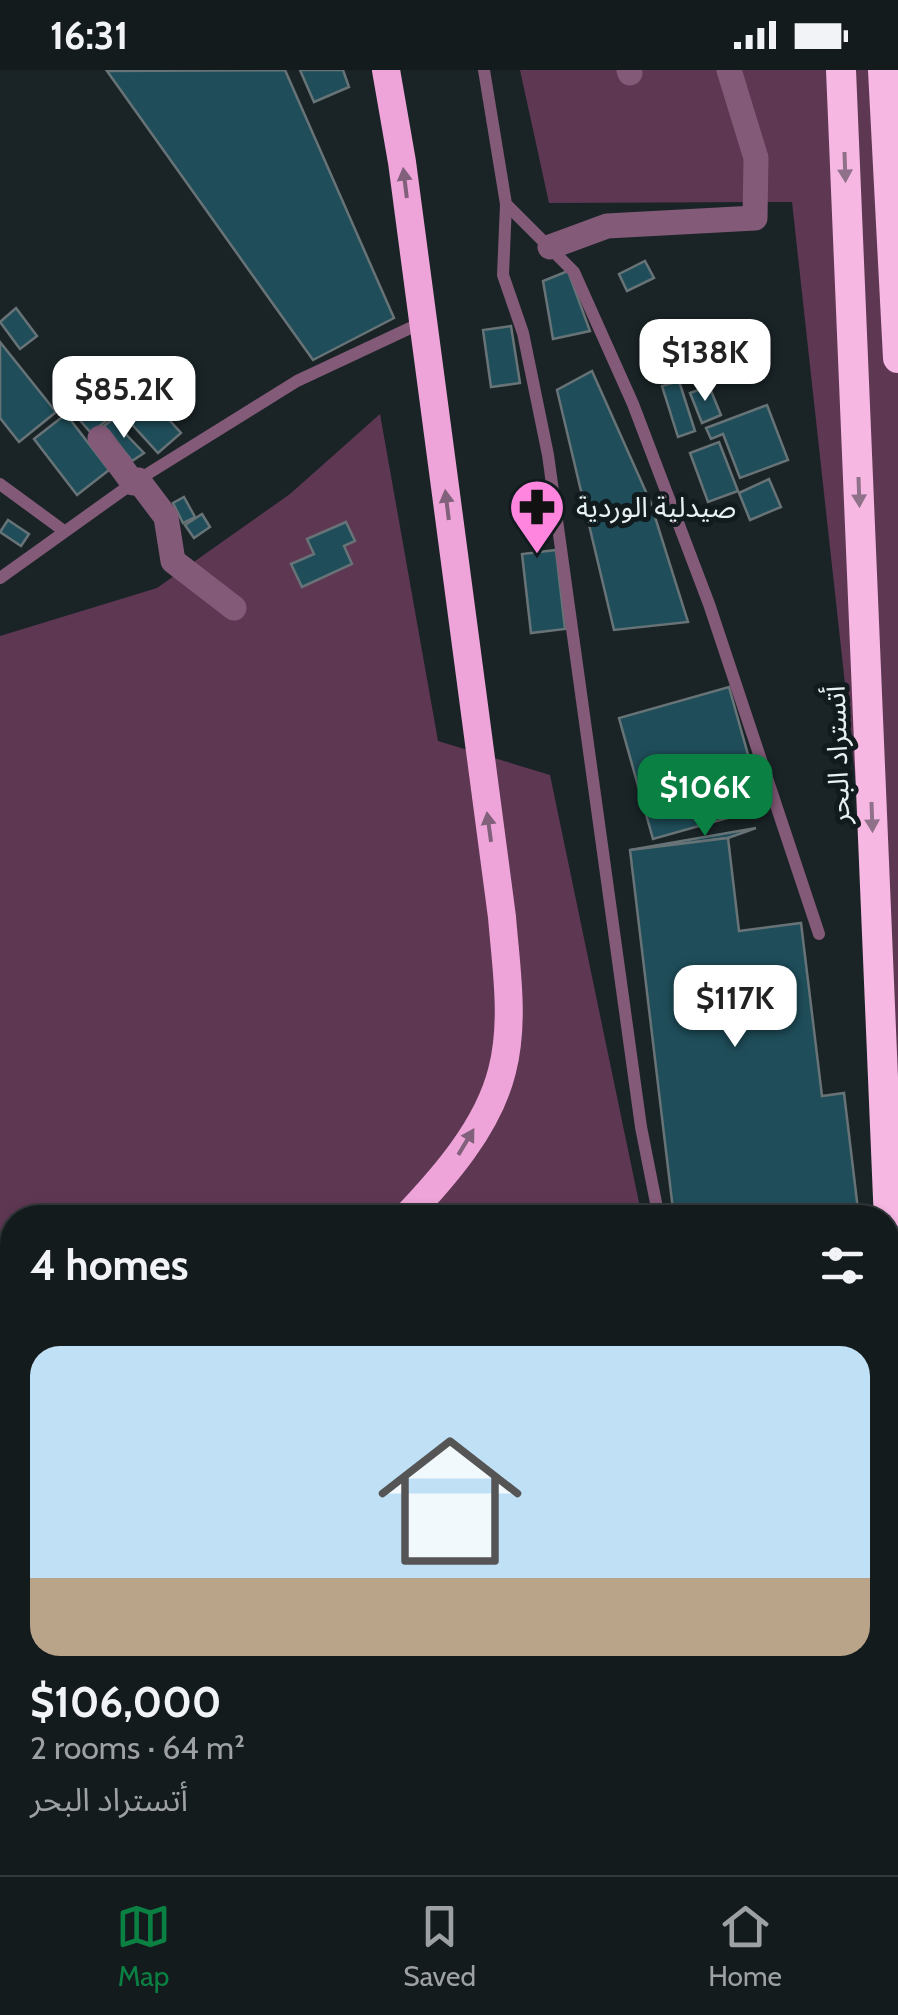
<!DOCTYPE html>
<html lang="en">
<head>
<meta charset="utf-8">
<style>
	body { margin:0; font-family:Cabin,"Noto Sans Arabic",sans-serif; background:#1d2426; color:#f1f3f6; height:100vh; display:flex; flex-direction:column; font-size:38px; white-space:nowrap }
	* { box-sizing:border-box; margin:0 }
	p { font-size:32px; color:#9da1a4 }
	.icon { flex:none; width:55px; height:55px; fill:none; stroke:currentColor; stroke-width:2; stroke-linecap:round; stroke-linejoin:round }
	.map { position:relative; flex:1; overflow:hidden }
	.drawer { position:absolute; left:0px; top:1135px; width:900px; height:670px; display:flex; flex-direction:column; background:#141b1d; border-radius:40px 40px 0 0; box-shadow:0 2px 8px #0004,0 0 0 2px #33393b }
	.drawer>* { flex:none }
	.price { position:absolute; translate:-50% -85px; padding:0 22px; border-radius:20px; background:#fff; color:#222; font-size:32px; line-height:65px; filter:drop-shadow(0 2px 5px #0008) }
	.price::after { content:''; position:absolute; left:50%; top:60px; width:30px; height:22px; margin-left:-15px; background:inherit; clip-path:polygon(0 0,100% 0,50% 100%) }
	.price.on { background:#0b8043; color:#fff }
	ul { padding:0; list-style:none }
	li { display:grid; align-content:center; gap:20px; height:530px; padding:0 30px }
	li span { display:grid; place-items:center; height:310px; border-radius:30px; color:#555 }
	li>.icon { margin-inline-start:auto }
	span .icon { width:180px; height:180px; fill:#fffc; stroke-width:1 }
	li b { font-size:42px }
	h2 { display:flex; justify-content:space-between; align-items:center; height:120px; padding:0 30px; font-size:42px }
	.status { display:flex; justify-content:space-between; align-items:center; height:70px; padding:0 50px; background:#141b1d; direction:ltr }
	.status svg { height:28px; fill:currentColor }
	.tabs { display:flex; justify-content:space-around; align-items:center; height:140px; border-top:2px solid #33393b; background:#141b1d; font-size:28px; color:#9da1a4 }
	.tabs a { display:grid; justify-items:center; gap:5px }
	.tabs .on { color:#0b8043 }
	.map>svg:first-child { display:block }
	.green { fill:#5e3753 }
	.building { fill:#1f4e5a; stroke:#677376; stroke-width:2.5 }
	.lines { fill:none; stroke-linecap:round; stroke-linejoin:round }
	.service { stroke:#835a77; stroke-width:12 }
	.minor { stroke:#835a77; stroke-width:25 }
	.trunk { stroke:#eea4d8; stroke-width:28 }
	.motorway { stroke:#f6b7e3; stroke-width:30 }
	.oneway { fill:#8f718a }
	.oneway2 { fill:#80607b }
	.labels { text-anchor:middle; stroke-width:10; stroke-linejoin:round; paint-order:stroke }
	.poi-label { font-size:28px; fill:#e9f0f2; stroke:#111b1e; text-anchor:start }
	.street-label { font-size:28px; fill:#e9f0f2; stroke:#111b1e }
</style>
</head>
<body>
<div class="status"><b>16:31</b><svg viewBox="0 0 49 12"><path d="M0 12V9h3v3zM5 12V6h3v6zM10 12V3h3v9zM15 12V0h3v12zM26 1h20v11H26zM47 4h2v5h-2z"/></svg></div>
<div class="map">
<svg width="898" height="1805" viewBox="0 0 898 1805">
	<rect width="100%" height="100%" fill="#1a2427"/>
	<g class="green">
		<polygon points="520,0 898,0 898,1096 792,132 549,133"/>
		<polygon points="380,344 438,671 550,705 642,1147 12,1148 12,1326 0,1329 0,566 157,518 290,424"/>
		<polygon points="12,1655 12,1792 785,1792 791,1805 16,1805 0,1753 0,1659"/>
	</g>
	<g class="building">
		<polygon points="285,0 394,248 313,290 107,1"/>
		<polygon points="300,0 343,0 349,17 314,32"/>
		<polygon points="645,191 654,208 627,221 619,204"/>
		<polygon points="568,201 590,261 553,269 543,211"/>
		<polygon points="16,238 37,266 20,279 0,252"/>
		<polygon points="511,256 520,313 491,317 483,260"/>
		<polygon points="0,272 56,342 19,372 0,348"/>
		<polygon points="85,301 92,311 66,332 59,323"/>
		<polygon points="592,301 650,431 688,552 614,560 557,320"/>
		<polygon points="679,311 695,361 678,367 662,316"/>
		<polygon points="95,312 101,320 74,343 67,335"/>
		<polygon points="709,316 721,345 702,353 690,323"/>
		<polygon points="142,320 181,363 158,383 119,340"/>
		<polygon points="109,321 112,325 102,333 112,346 91,363 77,347"/>
		<polygon points="767,335 788,390 740,408 723,364 711,369 706,358"/>
		<polygon points="66,344 109,400 77,425 34,369"/>
		<polygon points="112,350 144,383 132,391 104,356"/>
		<polygon points="719,372 738,421 708,432 690,383"/>
		<polygon points="769,409 781,437 750,450 739,423"/>
		<polygon points="184,427 195,447 183,453 173,433"/>
		<polygon points="202,444 210,457 194,468 185,455"/>
		<polygon points="8,450 29,464 21,476 0,462"/>
		<polygon points="346,452 355,471 344,476 352,494 302,517 291,494 314,484 307,469"/>
		<polygon points="556,480 565,559 531,563 522,484"/>
		<polygon points="729,617 763,738 653,769 619,648"/>
		<polygon points="756,758 728,768 630,780"/>
		<polygon points="728,768 739,861 801,853 822,1026 844,1023 859,1148 674,1148 630,780"/>
	</g>
	<g class="lines">
		<g class="service">
			<polyline points="484,0 506,134 574,202 633,334 709,534 819,864"/>
			<polyline points="506,134 503,205 523,263 548,385 641,1057 659,1148"/>
			<polyline points="0,414 64,461"/>
			<polyline points="0,508 133,413 297,311 423,252"/>
			<polyline points="223,1805 227,1792"/>
		</g>
		<g class="minor">
			<polyline points="629,0 630,3"/>
			<polyline points="550,177 607,156 755,148 756,88 729,0"/>
			<polyline points="100,368 133,413"/>
			<polyline points="138,410 166,447 173,491 234,538"/>
		</g>
		<g class="trunk">
			<path d="M386,0L402,92L502,847C506,897 515,951 502,1001C488,1057 444,1107 405,1148"/>
			<polyline points="0,1294 12,1292"/>
		</g>
		<g class="motorway">
			<polyline points="841,0 898,1368"/>
			<polyline points="883,0 898,288"/>
		</g>
	</g>
	<defs><path id="oneway-solid" d="M-6-.8H1V-3.2L6.5 0L1 3.2V.8H-6Z" transform="scale(2.5)"/></defs>
	<g class="oneway">
		<use href="#oneway-solid" transform="translate(845 97) rotate(88)"/>
		<use href="#oneway-solid" transform="translate(859 422) rotate(88)"/>
		<use href="#oneway-solid" transform="translate(872 747) rotate(88)"/>
	</g>
	<g class="oneway2">
		<use href="#oneway-solid" transform="translate(405 113) rotate(-97)"/>
		<use href="#oneway-solid" transform="translate(447 435) rotate(-97)"/>
		<use href="#oneway-solid" transform="translate(489 757) rotate(-98)"/>
		<use href="#oneway-solid" transform="translate(466 1072) rotate(-59)"/>
	</g>
	<defs>
		<g id="pharmacy-pin" transform="scale(2.875)"><path d="M0 17L-7.5 6A9.5 9.5 0 1 1 7.5 6Z" fill="#ff85df" stroke="#111b1e"/><path d="M-2-6h4v4h4v4h-4v4h-4v-4h-4v-4h4Z" fill="#111"/></g>
	</defs>
	<g fill-rule="evenodd">
		<use href="#pharmacy-pin" x="537" y="437"/>
	</g>
	<g class="labels">
		<g class="poi-label">
			<text x="576" y="447">صيدلية الوردية</text>
		</g>
		<g class="street-label">
			<text transform="translate(837 685) rotate(-92)" y="10">أتستراد البحر</text>
		</g>
	</g>
</svg>
<b class="price" style="left:705px;top:334px">$138K</b>
<b class="price" style="left:124px;top:371px">$85.2K</b>
<b class="price on" style="left:705px;top:769px">$106K</b>
<b class="price" style="left:735px;top:980px">$117K</b>
<section class="drawer">
<h2>4 homes<svg class="icon" aria-label="filters" viewBox="0 0 24 24"><path d="M4 7h16M4 17h16"/><circle cx="9" cy="7" r="2"/><circle cx="15" cy="17" r="2"/></svg></h2>
<ul>
<li><span style="background:linear-gradient(#bfe0f5 75%,#b9a48a 0)"><svg class="icon" aria-label="home" viewBox="0 0 24 24"><path d="M3 11l9-7 9 7M6 9v11h12V9"/></svg></span><div><b>$106,000</b><p>2 rooms · 64 m²</p><p>أتستراد البحر</p></div></li>
</ul>
</section>
</div>
<nav class="tabs">
<a class="on"><svg class="icon" aria-label="map" viewBox="0 0 24 24"><path d="M3 6l6-2 6 2 6-2v14l-6 2-6-2-6 2zM9 4v14M15 6v14"/></svg>Map</a>
<a><svg class="icon" aria-label="saved" viewBox="0 0 24 24"><path d="M7 4h10v16l-5-4-5 4z"/></svg>Saved</a>
<a><svg class="icon" aria-label="home" viewBox="0 0 24 24"><path d="M3 11l9-7 9 7M6 9v11h12V9"/></svg>Home</a>
</nav>
</body>
</html>
